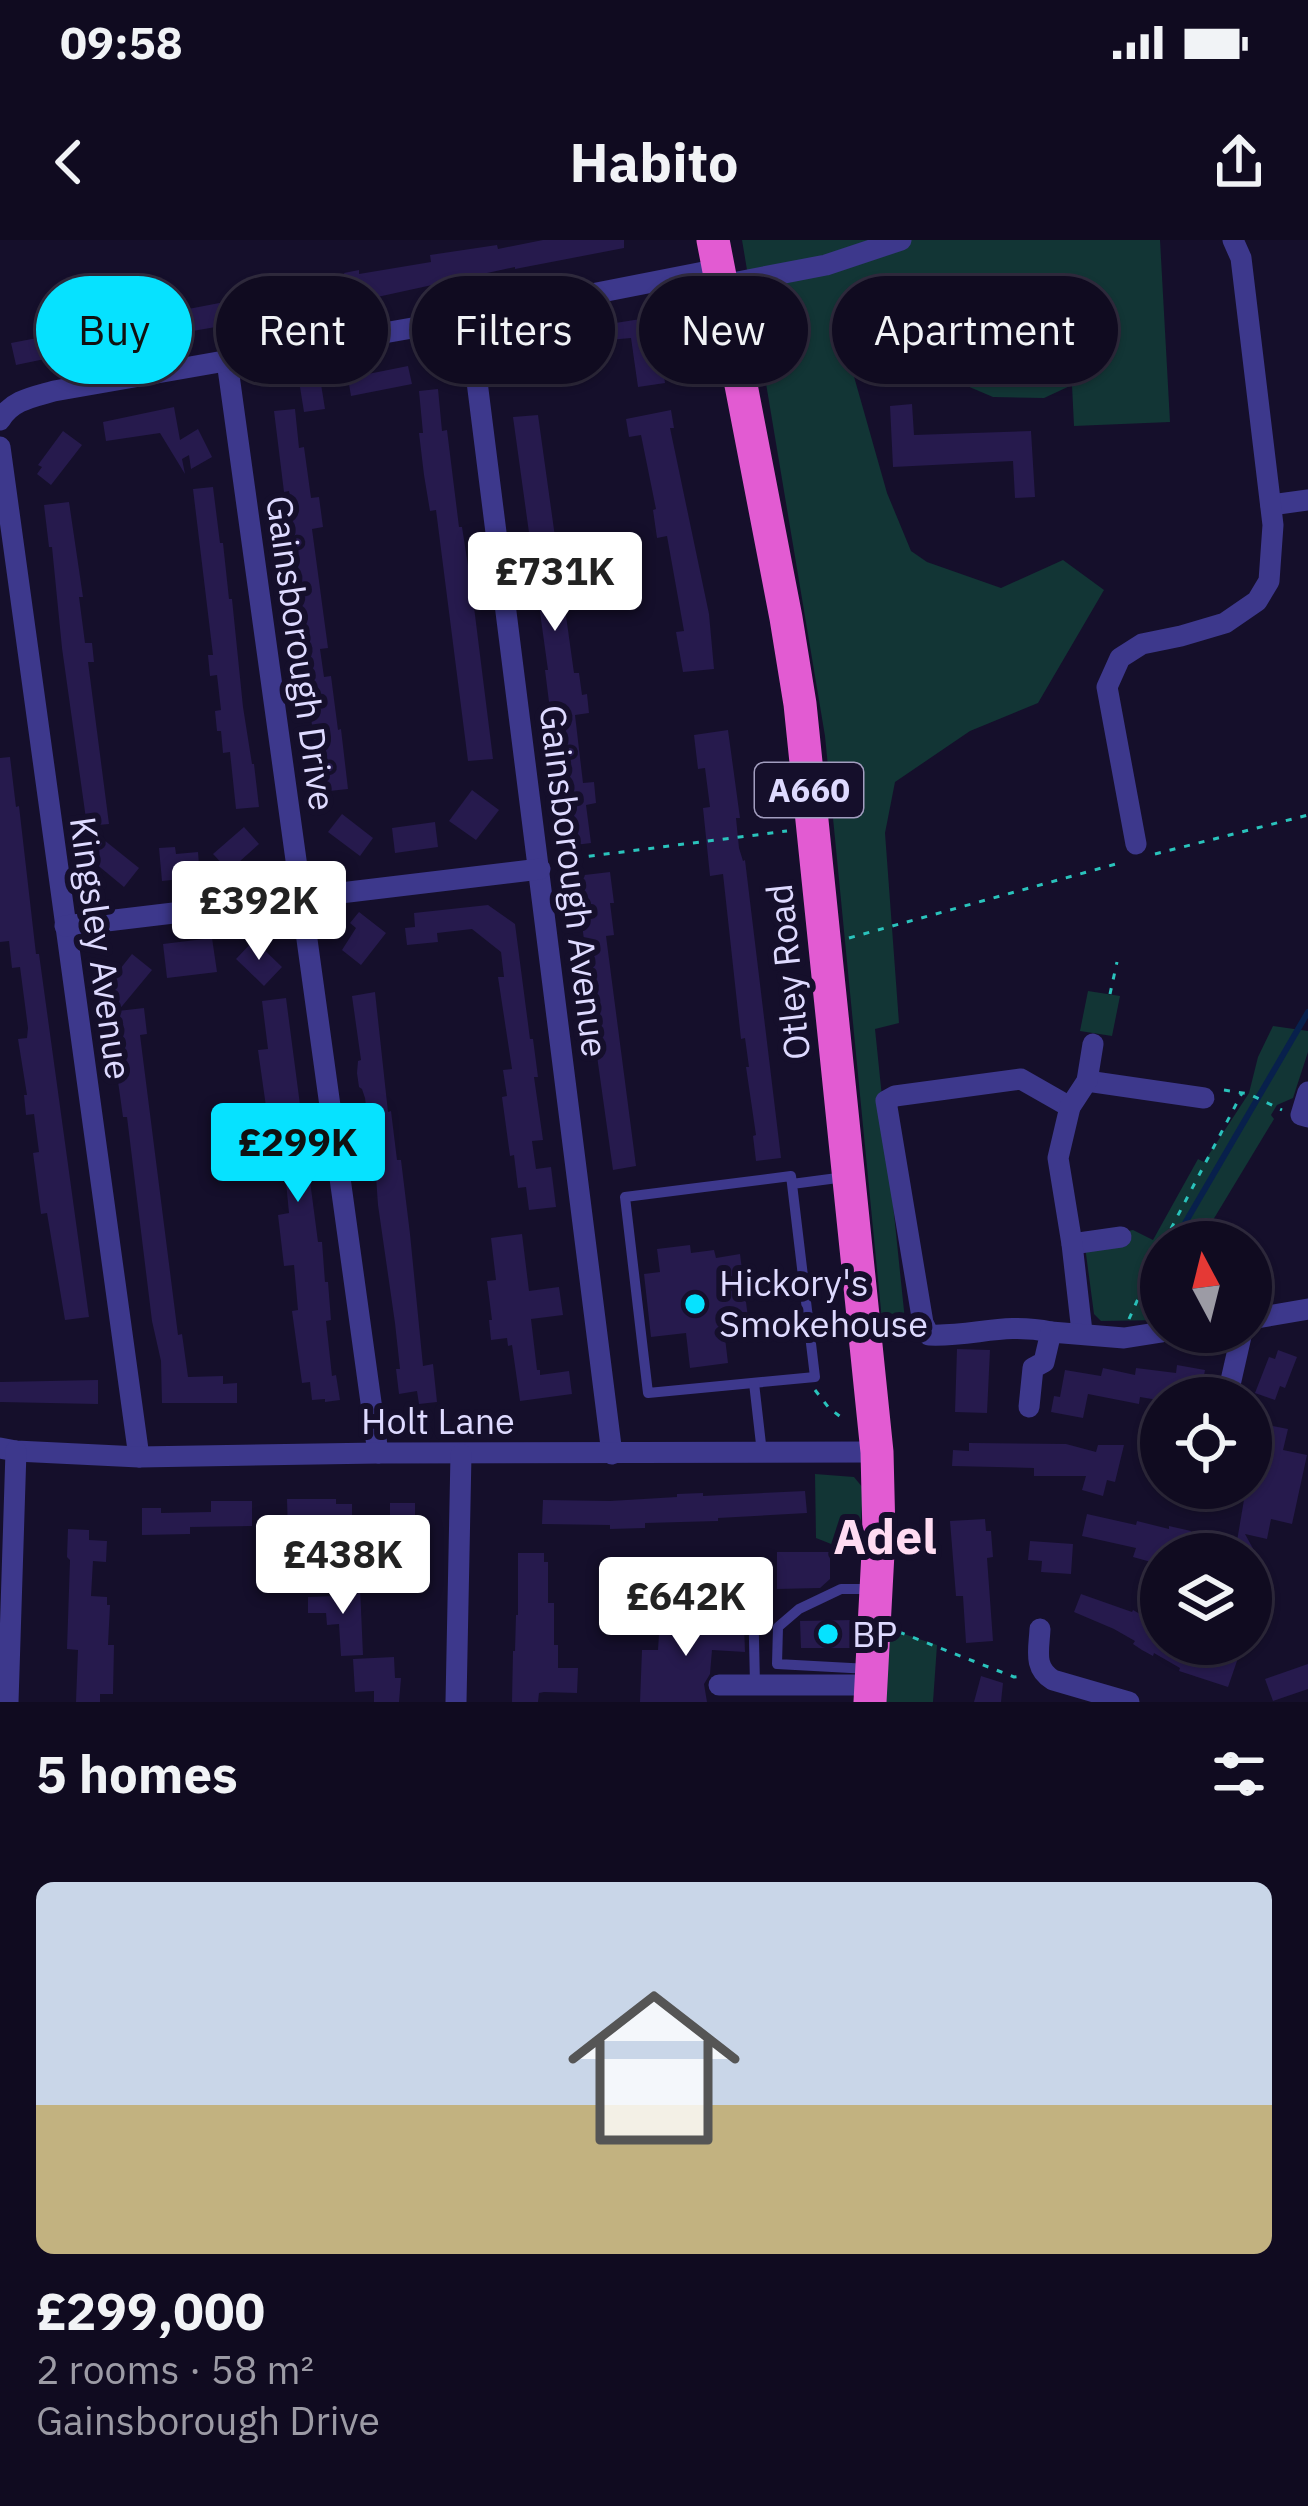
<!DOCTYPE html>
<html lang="en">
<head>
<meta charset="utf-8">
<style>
	body { margin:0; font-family:"IBM Plex Sans",sans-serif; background:#191429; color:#f1f3f6; height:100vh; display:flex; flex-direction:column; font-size:45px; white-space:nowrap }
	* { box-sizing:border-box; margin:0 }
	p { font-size:39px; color:#9c9ba5 }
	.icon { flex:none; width:66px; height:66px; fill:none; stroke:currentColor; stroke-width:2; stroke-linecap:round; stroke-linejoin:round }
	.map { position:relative; height:1462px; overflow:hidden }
	.panel { display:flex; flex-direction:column; background:#100b20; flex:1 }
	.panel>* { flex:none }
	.hud { position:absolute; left:36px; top:36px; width:1236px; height:108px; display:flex; gap:24px }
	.needle { width:78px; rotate:353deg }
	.controls { position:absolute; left:1140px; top:981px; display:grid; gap:24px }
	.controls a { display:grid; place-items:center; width:132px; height:132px; border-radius:50%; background:#100b20; box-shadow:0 3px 9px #0004,0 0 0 3px #302b3e; font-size:60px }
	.price { position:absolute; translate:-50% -102px; padding:0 27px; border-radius:12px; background:#fff; color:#222; font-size:39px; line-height:78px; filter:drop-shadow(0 3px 6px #0008) }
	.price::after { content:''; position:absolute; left:50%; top:72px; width:36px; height:27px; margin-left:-18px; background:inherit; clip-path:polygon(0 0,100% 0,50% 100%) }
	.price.on { background:#06e2ff; color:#111 }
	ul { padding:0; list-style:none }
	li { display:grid; align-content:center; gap:24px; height:636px; padding:0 36px }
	li span { display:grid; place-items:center; height:372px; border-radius:18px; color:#555 }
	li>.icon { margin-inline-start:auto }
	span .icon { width:216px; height:216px; fill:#fffc; stroke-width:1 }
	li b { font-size:51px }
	h2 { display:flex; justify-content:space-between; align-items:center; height:144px; padding:0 36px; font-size:51px }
	.tag { padding:0 42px; border-radius:54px; background:#100b20; box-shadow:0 3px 9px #0004,0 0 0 3px #302b3e; font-size:42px; line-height:108px }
	.tag.on { background:#06e2ff; color:#111 }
	.status { display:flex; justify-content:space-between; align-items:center; height:84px; padding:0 60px; background:#100b20; direction:ltr }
	.status svg { height:33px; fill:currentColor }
	header { display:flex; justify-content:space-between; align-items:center; height:156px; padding:0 36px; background:#100b20; font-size:54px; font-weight:700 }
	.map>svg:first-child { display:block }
	.green { fill:#123535 }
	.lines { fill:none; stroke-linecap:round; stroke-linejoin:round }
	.stream { stroke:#08204c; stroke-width:6 }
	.building { fill:#261a4d }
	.path { stroke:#2ac3bc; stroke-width:3; stroke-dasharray:6 9; stroke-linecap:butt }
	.service { stroke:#3d388c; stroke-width:10 }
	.minor { stroke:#3d388c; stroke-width:21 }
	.trunk { stroke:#e25bd2; stroke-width:33 }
	.poi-dot { fill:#06e2ff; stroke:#150f2b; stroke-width:4.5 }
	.labels { text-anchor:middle; stroke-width:12; stroke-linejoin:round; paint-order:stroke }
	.shield { fill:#150f2b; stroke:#a29dbf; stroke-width:3 }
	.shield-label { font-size:33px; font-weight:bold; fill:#dedaff }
	.street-label { font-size:36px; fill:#dedaff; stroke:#150f2b }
	.poi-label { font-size:36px; fill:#dedaff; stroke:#150f2b; text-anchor:start }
	.district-label { font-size:48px; font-weight:bold; fill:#ffdcf2; stroke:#150f2b }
</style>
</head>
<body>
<div class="status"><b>09:58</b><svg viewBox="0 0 49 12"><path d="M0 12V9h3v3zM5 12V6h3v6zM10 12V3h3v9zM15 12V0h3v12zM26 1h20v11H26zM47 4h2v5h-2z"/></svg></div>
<header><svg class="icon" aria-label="back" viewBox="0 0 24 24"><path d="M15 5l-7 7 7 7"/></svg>Habito<svg class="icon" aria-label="share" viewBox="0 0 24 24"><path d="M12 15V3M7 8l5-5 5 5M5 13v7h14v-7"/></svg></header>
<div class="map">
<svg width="1308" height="1462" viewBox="0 0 1308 1462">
	<rect width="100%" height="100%" fill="#150f2b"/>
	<g class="green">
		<polygon points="742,0 1160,0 1170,182 1074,186 1072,145 1044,158 993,157 953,140 953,86 929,54 898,64 864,87 853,133 887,253 911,311 927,322 1001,348 1063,320 1104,350 1038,463 970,491 895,542 885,593 899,783 875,789 907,1100 884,1101 825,496"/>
		<polygon points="1088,751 1120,756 1112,796 1080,791"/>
		<polygon points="1273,786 1308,791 1308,812 1293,858 1277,865 1271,875 1274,879 1207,990 1206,1002 1161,1002 1161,1080 1101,1081 1094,1074 1084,999 1133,990 1153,1000 1198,919 1204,922 1249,853 1258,817"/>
		<polygon points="815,1234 854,1237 863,1248 859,1315 816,1298"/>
		<polygon points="874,1384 937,1405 933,1462 870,1462"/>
	</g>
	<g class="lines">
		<polyline class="stream" points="1174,1002 1308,772"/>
	</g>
	<g class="building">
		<polygon points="543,0 624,0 624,8 515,29 515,27 336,66 112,105 16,125 11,103 345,39 344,33 359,30 359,34 431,22 430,15 497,5 498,9"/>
		<polygon points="660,76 665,107 660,108 665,143 638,147 631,98 598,101 596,86"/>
		<polygon points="557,99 557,103 568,101 570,120 507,131 504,106"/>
		<polygon points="408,126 412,144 351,156 348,138"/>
		<polygon points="321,144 325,169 304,172 300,147"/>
		<polygon points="438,149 442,191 447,190 459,287 462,287 472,351 493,519 468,521 436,270 430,271 424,235 419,193 423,193 419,151"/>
		<polygon points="912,164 914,195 1031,191 1035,257 1015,258 1013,221 893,227 890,166"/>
		<polygon points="174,167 180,200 198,189 212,217 191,229 189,215 182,219 185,234 160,193 106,201 103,182"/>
		<polygon points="295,169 299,208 304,207 311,258 319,257 323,287 312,289 328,408 320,409 324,437 331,436 338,490 341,489 348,549 320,552 290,301 292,301 289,280 293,279 289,251 284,252 274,171"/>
		<polygon points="671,170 674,188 670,188 709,374 714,429 683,432 676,392 684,391 667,296 657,298 653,270 656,269 641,195 629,197 626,179"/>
		<polygon points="538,175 573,426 574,433 579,433 582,455 587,454 589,473 575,475 583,543 594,542 596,563 586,565 591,603 567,606 545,430 548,430 513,177"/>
		<polygon points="63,191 82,205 51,245 37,234 42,227 38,225"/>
		<polygon points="213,247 220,303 223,303 229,359 232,359 243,467 252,524 254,524 259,567 236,569 230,512 223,513 221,491 217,491 215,471 221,470 217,435 210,436 208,415 213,415 193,249"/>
		<polygon points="69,262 83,357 79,357 85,403 92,403 94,422 88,422 109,584 87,586 62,408 52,307 49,307 44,265"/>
		<polygon points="728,490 740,578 736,578 739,608 743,621 745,620 781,918 756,921 753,896 756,895 746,827 749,827 745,798 741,799 723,634 710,636 703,568 710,567 705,528 698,529 694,495"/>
		<polygon points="10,517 16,567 19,566 36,714 39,714 89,1077 65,1080 47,973 41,974 33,913 39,912 34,874 26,875 24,855 27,855 18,799 27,798 28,788 20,727 12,728 9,701 0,702 0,518"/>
		<polygon points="472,550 499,570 476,600 449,581"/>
		<polygon points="342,574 373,598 360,616 328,592"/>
		<polygon points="435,582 438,607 395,613 392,588"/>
		<polygon points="244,587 259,604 229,631 213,614"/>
		<polygon points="104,600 139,628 124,647 89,618"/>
		<polygon points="175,607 176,614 198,612 200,637 162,641 159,608"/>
		<polygon points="610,632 614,663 610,663 614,695 606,696 636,926 613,930 583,716 586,716 576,636"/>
		<polygon points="488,665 515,684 530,799 533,799 538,837 534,837 543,900 532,901 536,929 551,927 556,967 529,970 526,947 518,948 514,915 510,916 502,857 507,856 503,830 512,829 498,737 504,737 501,712 472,689 437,693 438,702 407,705 405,688 415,687 414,673"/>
		<polygon points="359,672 386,693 361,725 342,710 356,688 350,683"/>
		<polygon points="212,698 217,732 167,738 163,704"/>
		<polygon points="254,700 282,727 264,746 236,719"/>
		<polygon points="132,714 152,730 118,771 144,768 147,794 140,795 178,1095 182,1094 188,1137 223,1136 223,1144 237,1143 237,1163 162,1163 161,1121 152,1081 127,877 123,877 105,748"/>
		<polygon points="375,752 388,872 391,871 397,920 401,920 410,994 423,1126 433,1124 437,1162 419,1164 417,1151 399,1154 396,1129 400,1129 395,1083 378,965 375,922 373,923 365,858 362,849 359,847 357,833 358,821 361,820 352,756"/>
		<polygon points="286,758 318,1002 322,1002 325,1042 328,1042 331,1080 326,1081 332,1136 336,1135 340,1160 325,1162 325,1159 312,1160 310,1142 302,1143 292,1071 298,1070 294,1025 284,1026 278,975 289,973 286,942 279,894 270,895 258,810 268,809 262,761"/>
		<polygon points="522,994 529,1051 559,1047 563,1075 531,1079 537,1130 540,1130 540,1135 569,1131 572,1154 520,1161 512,1105 508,1106 507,1098 491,1100 489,1080 492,1080 487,1041 496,1040 491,998"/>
		<polygon points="690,1005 691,1013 714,1010 716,1018 740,1014 750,1094 725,1098 728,1123 690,1128 686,1093 651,1097 644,1034 660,1032 657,1009"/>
		<polygon points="957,1109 990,1110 987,1173 955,1172"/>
		<polygon points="1278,1110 1297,1117 1285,1148 1280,1146 1275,1160 1255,1153 1269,1117 1275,1119"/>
		<polygon points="1177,1125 1205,1130 1200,1158 1158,1160 1140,1157 1139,1164 1088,1154 1083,1178 1051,1172 1054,1156 1060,1157 1065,1130 1101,1136 1103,1128 1135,1135 1136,1128 1176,1133"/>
		<polygon points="98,1140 98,1164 0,1162 0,1142"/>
		<polygon points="1262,1184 1288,1189 1283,1210 1307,1215 1292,1284 1271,1279 1267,1299 1245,1294 1256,1314 1154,1314 1151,1322 1133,1317 1136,1308 1082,1296 1087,1274 1136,1285 1137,1281 1169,1289 1169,1286 1191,1291 1190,1295 1236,1307 1246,1248 1251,1248 1251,1234"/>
		<polygon points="969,1203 1066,1204 1096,1212 1098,1205 1124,1205 1115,1242 1107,1240 1103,1256 1082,1250 1086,1236 1034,1236 1034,1228 952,1226 953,1210 969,1211"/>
		<polygon points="805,1251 807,1273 718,1278 718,1281 645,1283 645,1288 610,1289 610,1285 542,1284 543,1260 610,1261 677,1257 677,1254 703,1253 703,1256"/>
		<polygon points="287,1259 336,1259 336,1264 352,1264 352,1285 316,1286 316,1292 288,1293"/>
		<polygon points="211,1261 252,1261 252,1286 190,1287 190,1294 142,1295 142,1268 161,1268 161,1273 211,1272"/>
		<polygon points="390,1263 415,1263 415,1295 394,1295 394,1283 390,1283"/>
		<polygon points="985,1279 986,1291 991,1291 993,1317 987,1318 993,1401 966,1403 963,1356 956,1356 950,1281"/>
		<polygon points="68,1289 89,1290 89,1300 107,1301 106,1322 93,1321 91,1356 107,1357 107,1365 110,1365 108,1405 114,1405 113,1454 100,1454 100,1462 76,1462 78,1410 67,1409 70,1320 67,1317"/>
		<polygon points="1030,1301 1073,1304 1071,1334 1041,1332 1042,1321 1028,1320"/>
		<polygon points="777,1312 830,1312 830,1339 820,1348 777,1349"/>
		<polygon points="518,1313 544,1313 544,1322 548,1322 548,1363 554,1363 554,1405 558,1405 558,1428 578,1428 577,1453 544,1452 539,1453 538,1462 512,1462 513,1411 515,1411 516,1375 518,1375"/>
		<polygon points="360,1347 363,1415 341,1416 339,1384 327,1385 326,1373 308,1373 308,1357 336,1356 335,1348"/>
		<polygon points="1081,1354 1132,1372 1133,1370 1161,1386 1161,1404 1193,1404 1238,1418 1228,1447 1179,1431 1180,1428 1154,1413 1153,1416 1142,1410 1133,1404 1135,1401 1114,1389 1074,1372"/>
		<polygon points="660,1378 744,1384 745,1412 712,1410 710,1434 704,1444 707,1462 640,1462 642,1410 658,1410"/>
		<polygon points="853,1380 852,1408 801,1408 800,1381"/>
		<polygon points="394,1417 395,1438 401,1438 399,1462 374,1462 374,1451 355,1452 353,1419"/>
		<polygon points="1308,1424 1308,1449 1273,1461 1265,1439"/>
		<polygon points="981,1436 1003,1443 1001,1462 974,1462"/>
	</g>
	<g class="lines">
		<g class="path">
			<polyline points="1155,614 1308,575"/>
			<polyline points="559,620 787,591"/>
			<polyline points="849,698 1123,622"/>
			<polyline points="1110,754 1117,722"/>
			<polyline points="1224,850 1249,854 1282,870"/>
			<polyline points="1164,1002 1242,853"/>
			<polyline points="1129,1079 1161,1007"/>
			<polyline points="815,1150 829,1168 846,1181"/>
			<polyline points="899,1392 1014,1437 1024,1436"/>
		</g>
		<g class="service">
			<polyline points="792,944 791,936 625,957 648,1153 815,1137 792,944 845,937"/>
			<polyline points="754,1143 762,1213"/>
			<polyline points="732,1341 753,1354 755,1445"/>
			<polyline points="869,1429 777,1424 778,1387 799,1369 841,1349 870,1349"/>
		</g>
		<g class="minor">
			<polyline points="722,45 826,25 901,0"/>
			<polyline points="469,78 612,1214"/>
			<polyline points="227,121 378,1213"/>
			<path d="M0,180C12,160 33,157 54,151L469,78L719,29"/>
			<polyline points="0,207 139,1217"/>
			<polyline points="1271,265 1308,260"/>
			<polyline points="1136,604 1107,447 1120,418 1142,404 1181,396 1225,383 1257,361 1269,341 1273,285 1241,18 1233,0"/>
			<polyline points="65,686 540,629"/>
			<polyline points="1087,841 1204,858"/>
			<polyline points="1308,852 1301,875 1308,877"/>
			<polyline points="1072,1004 1121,997"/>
			<polyline points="1251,1079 1308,1069"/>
			<path d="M1051,1092C1003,1082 974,1097 929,1095L923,1083L886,861L895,856L1021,839L1070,867"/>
			<polyline points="1082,1092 1072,1004 1058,918 1070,867 1087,841 1093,804"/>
			<polyline points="1227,1158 1242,1092"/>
			<polyline points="1029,1167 1033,1128 1044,1122 1051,1092 1124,1098 1162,1092"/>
			<polyline points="0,1208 16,1211 139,1217 378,1213 877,1212"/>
			<path d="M1040,1389C1039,1410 1033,1428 1053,1440L1129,1462"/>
			<polyline points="719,1445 871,1445"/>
			<polyline points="8,1462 16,1211"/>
			<polyline points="456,1462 461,1214"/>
		</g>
		<polyline class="trunk" points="713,0 786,378 800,464 877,1212 879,1294 870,1462"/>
	</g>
	<g class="poi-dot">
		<circle cx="695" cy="1064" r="12"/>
		<circle cx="828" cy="1394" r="12"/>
	</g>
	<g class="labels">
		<rect class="shield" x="755" y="523" width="108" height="54" rx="9"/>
		<g class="shield-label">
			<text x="809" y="562">A660</text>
		</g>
		<g class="street-label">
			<text transform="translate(301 413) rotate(82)" y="13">Gainsborough Drive</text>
			<text transform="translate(574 641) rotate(83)" y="13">Gainsborough Avenue</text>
			<text transform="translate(101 708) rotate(82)" y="13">Kingsley Avenue</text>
			<text transform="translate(788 732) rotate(-96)" y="13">Otley Road</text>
			<text x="438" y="1194">Holt Lane</text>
		</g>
		<g class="poi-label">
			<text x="719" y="1056">Hickory's<tspan x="719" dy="41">Smokehouse</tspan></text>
			<text x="852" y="1407">BP</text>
		</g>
		<g class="district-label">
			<text x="885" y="1314">Adel</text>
		</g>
	</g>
</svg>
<div class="controls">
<a><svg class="needle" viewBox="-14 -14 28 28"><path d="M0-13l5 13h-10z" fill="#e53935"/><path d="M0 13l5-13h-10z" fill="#9c9ba5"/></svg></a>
<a><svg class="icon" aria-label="locate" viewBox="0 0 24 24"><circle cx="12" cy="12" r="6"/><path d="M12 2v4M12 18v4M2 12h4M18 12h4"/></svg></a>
<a><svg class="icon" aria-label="layers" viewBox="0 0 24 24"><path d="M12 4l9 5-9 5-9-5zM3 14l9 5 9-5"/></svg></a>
</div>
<b class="price" style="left:555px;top:394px">£731K</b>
<b class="price" style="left:259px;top:723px">£392K</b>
<b class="price on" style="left:298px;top:965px">£299K</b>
<b class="price" style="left:343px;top:1377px">£438K</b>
<b class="price" style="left:686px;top:1419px">£642K</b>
<div class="hud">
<a class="tag on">Buy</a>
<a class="tag">Rent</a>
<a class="tag">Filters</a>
<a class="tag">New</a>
<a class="tag">Apartment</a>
</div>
</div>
<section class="panel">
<h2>5 homes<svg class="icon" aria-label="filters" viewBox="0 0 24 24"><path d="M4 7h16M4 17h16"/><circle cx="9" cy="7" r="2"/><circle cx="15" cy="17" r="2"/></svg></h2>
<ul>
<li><span style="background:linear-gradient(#c9d6e8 60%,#c2b280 0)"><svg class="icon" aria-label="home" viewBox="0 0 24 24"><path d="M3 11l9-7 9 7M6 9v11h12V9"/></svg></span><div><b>£299,000</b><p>2 rooms · 58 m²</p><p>Gainsborough Drive</p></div></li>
</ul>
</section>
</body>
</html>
